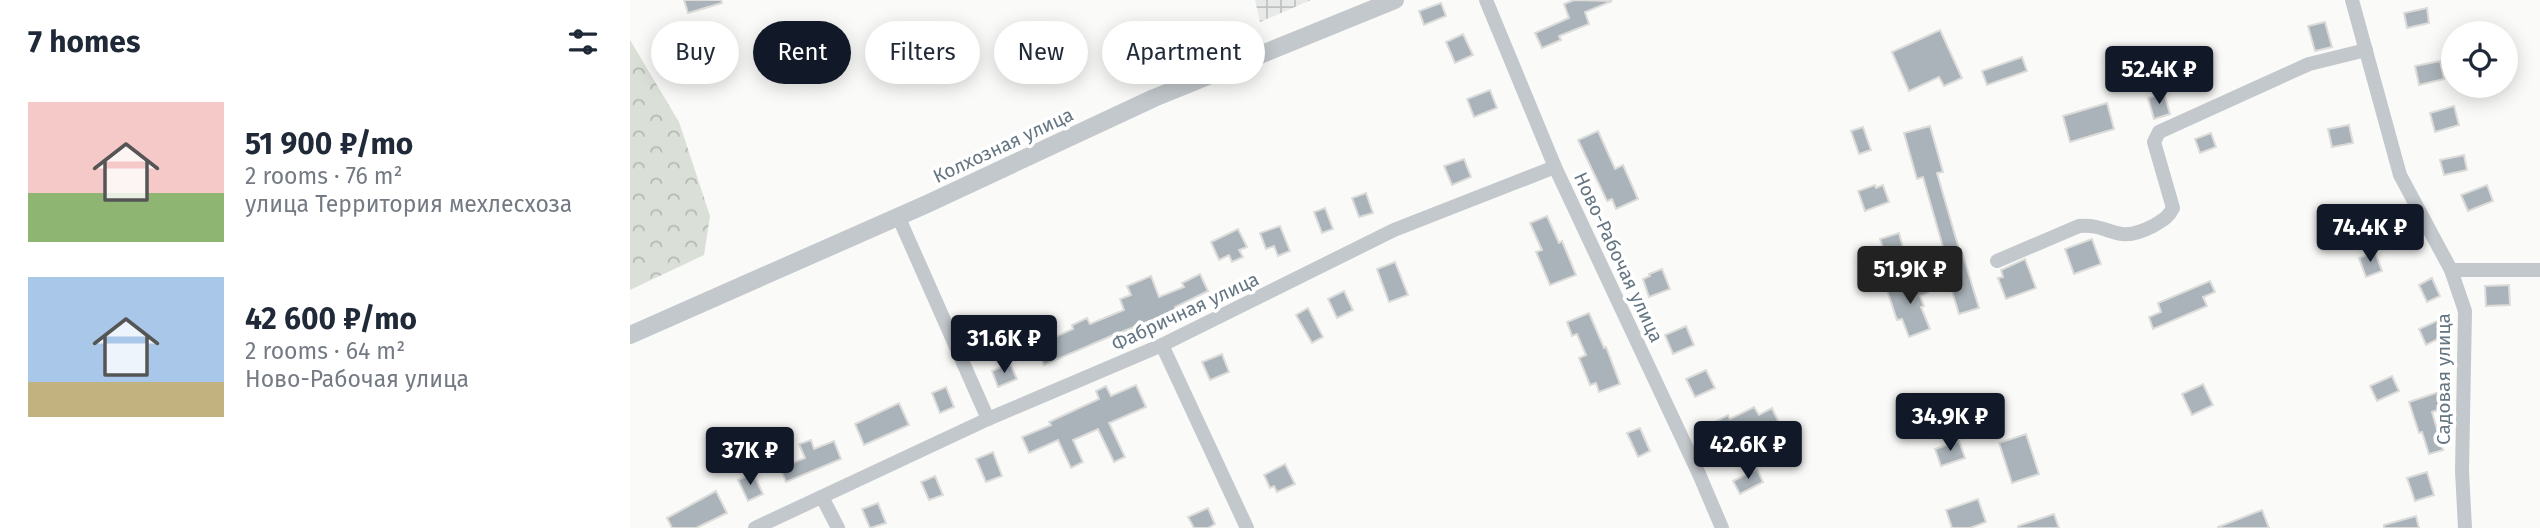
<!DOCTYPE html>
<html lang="en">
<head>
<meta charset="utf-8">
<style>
	body { margin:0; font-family:"Fira Sans",sans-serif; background:#f6f6f7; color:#1f2937; height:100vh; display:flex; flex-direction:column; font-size:26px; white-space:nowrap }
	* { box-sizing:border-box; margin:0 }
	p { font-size:23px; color:#747a83 }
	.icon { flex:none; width:38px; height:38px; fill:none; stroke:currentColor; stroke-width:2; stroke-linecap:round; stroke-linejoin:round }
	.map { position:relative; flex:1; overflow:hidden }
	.details { display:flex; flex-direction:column; background:#fff; width:630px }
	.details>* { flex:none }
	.guide { position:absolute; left:21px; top:21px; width:665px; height:63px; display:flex; gap:14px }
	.controls { position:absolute; left:1811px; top:21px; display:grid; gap:14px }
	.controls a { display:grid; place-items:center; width:77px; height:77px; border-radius:50%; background:#fff; box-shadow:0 4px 18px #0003; font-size:35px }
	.price { position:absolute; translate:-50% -60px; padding:0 16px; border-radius:7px; background:#111827; color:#fff; font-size:23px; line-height:46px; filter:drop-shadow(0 2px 4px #0008) }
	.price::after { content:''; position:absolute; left:50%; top:42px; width:21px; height:16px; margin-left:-10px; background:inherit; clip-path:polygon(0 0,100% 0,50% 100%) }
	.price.active { background:#222; color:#fff }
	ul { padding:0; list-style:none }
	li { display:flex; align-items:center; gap:21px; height:175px; padding:0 28px }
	li span { display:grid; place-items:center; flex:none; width:196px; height:140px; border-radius:0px; color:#555 }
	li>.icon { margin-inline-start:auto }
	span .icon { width:84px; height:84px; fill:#fffc; stroke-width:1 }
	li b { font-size:30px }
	h2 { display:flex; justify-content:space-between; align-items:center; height:84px; padding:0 28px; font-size:30px }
	.tag { padding:0 24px; border-radius:32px; background:#fff; box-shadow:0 4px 18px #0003; font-size:24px; line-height:63px }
	.tag.active { background:#111827; color:#fff }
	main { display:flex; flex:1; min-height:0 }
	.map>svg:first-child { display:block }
	.industrial { fill:url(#industrial-grid) }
	.forest { fill:url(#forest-crowns) }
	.building { fill:#aab3b9; stroke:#dcdcda; stroke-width:2 }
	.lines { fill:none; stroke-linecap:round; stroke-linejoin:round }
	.minor { stroke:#c3c8cc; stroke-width:14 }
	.tertiary { stroke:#c3c8cc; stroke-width:18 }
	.labels { text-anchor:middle; stroke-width:7; stroke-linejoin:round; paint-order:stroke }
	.street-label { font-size:19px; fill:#657683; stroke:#fff }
</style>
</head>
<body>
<main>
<section class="details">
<h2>7 homes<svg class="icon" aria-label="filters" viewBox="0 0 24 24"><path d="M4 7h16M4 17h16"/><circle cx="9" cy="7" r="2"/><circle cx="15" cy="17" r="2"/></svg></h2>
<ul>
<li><span style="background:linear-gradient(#f6c9c9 65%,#8fb573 0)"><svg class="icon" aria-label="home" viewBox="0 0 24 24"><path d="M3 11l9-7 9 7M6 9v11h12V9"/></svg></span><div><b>51 900 ₽/mo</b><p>2 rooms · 76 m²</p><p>улица Территория мехлесхоза</p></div></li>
<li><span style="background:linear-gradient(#a9c7e8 75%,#c2b280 0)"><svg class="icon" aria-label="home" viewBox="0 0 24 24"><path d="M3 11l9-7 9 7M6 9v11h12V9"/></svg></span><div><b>42 600 ₽/mo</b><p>2 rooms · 64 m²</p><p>Ново-Рабочая улица</p></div></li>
</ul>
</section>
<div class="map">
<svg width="1910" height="528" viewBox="0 0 1910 528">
	<defs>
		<pattern id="industrial-grid" width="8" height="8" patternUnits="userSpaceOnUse" patternTransform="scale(1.75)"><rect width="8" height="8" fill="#e8e9e9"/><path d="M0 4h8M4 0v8" fill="none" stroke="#c0c1c2"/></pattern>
		<pattern id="forest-crowns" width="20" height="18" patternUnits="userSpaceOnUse" patternTransform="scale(1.75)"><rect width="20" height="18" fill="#dadfd7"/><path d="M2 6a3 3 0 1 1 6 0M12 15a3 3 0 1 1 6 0" fill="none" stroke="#b4b9b4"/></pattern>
	</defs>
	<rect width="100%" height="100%" fill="#fafaf8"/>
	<polygon class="industrial" points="625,0 681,0 630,22"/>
	<polygon class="forest" points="0,40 49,122 80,216 74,255 0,290"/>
	<g class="building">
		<polygon points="54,0 91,0 92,3 58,13"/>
		<polygon points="944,0 982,1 955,12 959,24 929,36 931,40 912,48 905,33 939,18 934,4"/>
		<polygon points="811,3 816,16 794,25 789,11"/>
		<polygon points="1797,8 1799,23 1777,28 1774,13"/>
		<polygon points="1695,22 1702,47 1685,51 1678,26"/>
		<polygon points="1310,30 1332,78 1314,86 1309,77 1279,91 1262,52"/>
		<polygon points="833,34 843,55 825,63 816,42"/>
		<polygon points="1392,57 1397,71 1357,85 1352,71"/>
		<polygon points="1810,61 1814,79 1789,85 1785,66"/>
		<polygon points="860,90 867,108 844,117 837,99"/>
		<polygon points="1534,93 1540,114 1524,119 1518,98"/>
		<polygon points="1477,103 1484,129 1440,142 1433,116"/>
		<polygon points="1824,106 1829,125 1805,132 1800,113"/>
		<polygon points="1719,125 1723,143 1702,147 1698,129"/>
		<polygon points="1300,126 1313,172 1307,173 1329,249 1331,249 1349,308 1329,314 1311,255 1315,254 1293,177 1287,179 1274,133"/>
		<polygon points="1233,127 1241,150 1229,154 1221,131"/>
		<polygon points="968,131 985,169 993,165 1008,199 986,209 982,199 977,201 948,140"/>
		<polygon points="1581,133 1586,147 1570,153 1565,139"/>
		<polygon points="1834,155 1837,170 1814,175 1810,160"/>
		<polygon points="834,159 841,177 822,185 814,166"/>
		<polygon points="1245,185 1246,188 1253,185 1259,202 1235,211 1228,191"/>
		<polygon points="1857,185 1863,201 1838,211 1831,195"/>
		<polygon points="736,193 743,213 729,217 722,198"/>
		<polygon points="1738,206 1742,228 1726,230 1722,209"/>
		<polygon points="695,208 703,229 692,233 684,212"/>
		<polygon points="917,216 929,243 932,241 946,275 920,285 906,252 912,250 900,223"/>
		<polygon points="650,226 660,251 648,256 644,246 636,249 630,233"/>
		<polygon points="608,229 617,247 609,250 613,257 602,262 599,255 589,260 581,242"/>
		<polygon points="1269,233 1273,248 1255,254 1250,239"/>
		<polygon points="1462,239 1471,264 1444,274 1435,249"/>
		<polygon points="1745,252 1752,271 1736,277 1729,258"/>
		<polygon points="1395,259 1406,288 1376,299 1368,278 1373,277 1371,270"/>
		<polygon points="765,262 778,295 759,302 747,269"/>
		<polygon points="1032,269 1040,289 1019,297 1013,279 1020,276 1019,274"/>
		<polygon points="570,274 578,291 545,307 546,311 481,336 414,365 405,342 420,336 421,339 443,329 442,325 457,318 460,324 494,310 490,299 501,295 497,286 521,276 529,297 554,287 552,283"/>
		<polygon points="1293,277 1298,293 1290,296 1294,306 1291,307 1300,329 1279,337 1272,319 1267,320 1257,290"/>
		<polygon points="1802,278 1810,296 1797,302 1789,285"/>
		<polygon points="1580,281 1585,292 1573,297 1577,306 1523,329 1519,317 1531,312 1528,303"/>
		<polygon points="1879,285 1880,305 1856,306 1855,286"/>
		<polygon points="714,291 723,310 707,318 698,299"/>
		<polygon points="678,308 693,337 682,343 666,315"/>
		<polygon points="959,313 974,348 976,347 990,384 969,392 966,383 960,385 949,358 956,355 947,334 942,336 937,322"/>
		<polygon points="1809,320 1816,335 1796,345 1789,329"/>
		<polygon points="1056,326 1064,345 1043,354 1035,335"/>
		<polygon points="592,354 599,372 580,380 572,362"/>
		<polygon points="380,363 387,379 368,387 362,371"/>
		<polygon points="1076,370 1085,388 1065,397 1056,379"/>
		<polygon points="1762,376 1769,391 1747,401 1740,386"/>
		<polygon points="1573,384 1583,405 1562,415 1552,394"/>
		<polygon points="506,385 516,407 479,423 495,457 484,462 468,429 443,440 453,462 441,468 428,440 399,453 392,437 421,425 419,422 469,399 466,391 476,386 481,396"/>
		<polygon points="316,387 324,407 310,413 302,393"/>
		<polygon points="1809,392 1814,408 1802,412 1813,450 1799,454 1792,432 1789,433 1779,402"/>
		<polygon points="1309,396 1315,413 1296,419 1290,403"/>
		<polygon points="269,403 279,425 234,445 225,424"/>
		<polygon points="1124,407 1129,415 1142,408 1149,423 1092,450 1087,440 1081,443 1073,428 1098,415 1100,419"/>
		<polygon points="1010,428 1020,451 1008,457 997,433"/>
		<polygon points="1396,434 1409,474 1382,483 1369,443"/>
		<polygon points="181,440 184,449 204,441 211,459 156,482 150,468 175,458 169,444"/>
		<polygon points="1329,441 1335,458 1311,466 1305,449"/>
		<polygon points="363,452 372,476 356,482 346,459"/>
		<polygon points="655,464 665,484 647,492 644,486 640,488 634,475"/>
		<polygon points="1127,469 1133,482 1110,494 1103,481"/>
		<polygon points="1797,472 1804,495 1785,501 1777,478"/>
		<polygon points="123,473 133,494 118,501 108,480"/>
		<polygon points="305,476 313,495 299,500 291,482"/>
		<polygon points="86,491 97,513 66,528 42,528 37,518"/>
		<polygon points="1348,499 1356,522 1340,528 1322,528 1316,510"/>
		<polygon points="248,503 256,523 240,528 232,509"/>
		<polygon points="578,508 585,524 578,528 564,528 558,517"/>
		<polygon points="1632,510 1639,528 1588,528 1588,527"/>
		<polygon points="1424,514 1429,528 1388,528 1388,526"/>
		<polygon points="1786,516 1789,528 1754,528 1754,525"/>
	</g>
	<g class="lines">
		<g class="minor">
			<polyline points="856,0 925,167 1069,474 1092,528"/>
			<polyline points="1722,0 1770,175 1821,270 1835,311 1832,471 1835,528"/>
			<polyline points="268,216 358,419"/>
			<path d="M1367,261L1449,226C1482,223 1484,246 1523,226C1533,220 1538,218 1543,208L1524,142L1529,132L1679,64L1736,50"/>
			<polyline points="1821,270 1910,270"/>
			<polyline points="532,345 617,528"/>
			<polyline points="192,497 208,528"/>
			<polyline points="125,528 358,419 532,345 764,230 925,167"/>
		</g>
		<polyline class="tertiary" points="0,335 297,204 524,98 765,0"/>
	</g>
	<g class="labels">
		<g class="street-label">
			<text transform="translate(373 145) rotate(-25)" y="7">Колхозная улица</text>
			<text transform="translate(989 257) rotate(65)" y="7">Ново-Рабочая улица</text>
			<text transform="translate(555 311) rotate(-25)" y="7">Фабричная улица</text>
			<text transform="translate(1813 379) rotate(-90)" y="7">Садовая улица</text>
		</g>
	</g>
</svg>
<div class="controls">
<a><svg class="icon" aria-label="locate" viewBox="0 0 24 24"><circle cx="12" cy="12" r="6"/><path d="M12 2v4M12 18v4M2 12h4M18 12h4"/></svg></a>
</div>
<b class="price" style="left:1529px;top:106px">52.4K ₽</b>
<b class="price" style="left:1740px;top:264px">74.4K ₽</b>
<b class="price active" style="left:1280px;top:306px">51.9K ₽</b>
<b class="price" style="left:374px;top:375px">31.6K ₽</b>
<b class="price" style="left:1320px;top:453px">34.9K ₽</b>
<b class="price" style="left:1118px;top:481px">42.6K ₽</b>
<b class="price" style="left:120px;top:487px">37K ₽</b>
<div class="guide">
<a class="tag">Buy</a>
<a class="tag active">Rent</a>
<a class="tag">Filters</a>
<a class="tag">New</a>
<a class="tag">Apartment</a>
</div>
</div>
</main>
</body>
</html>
